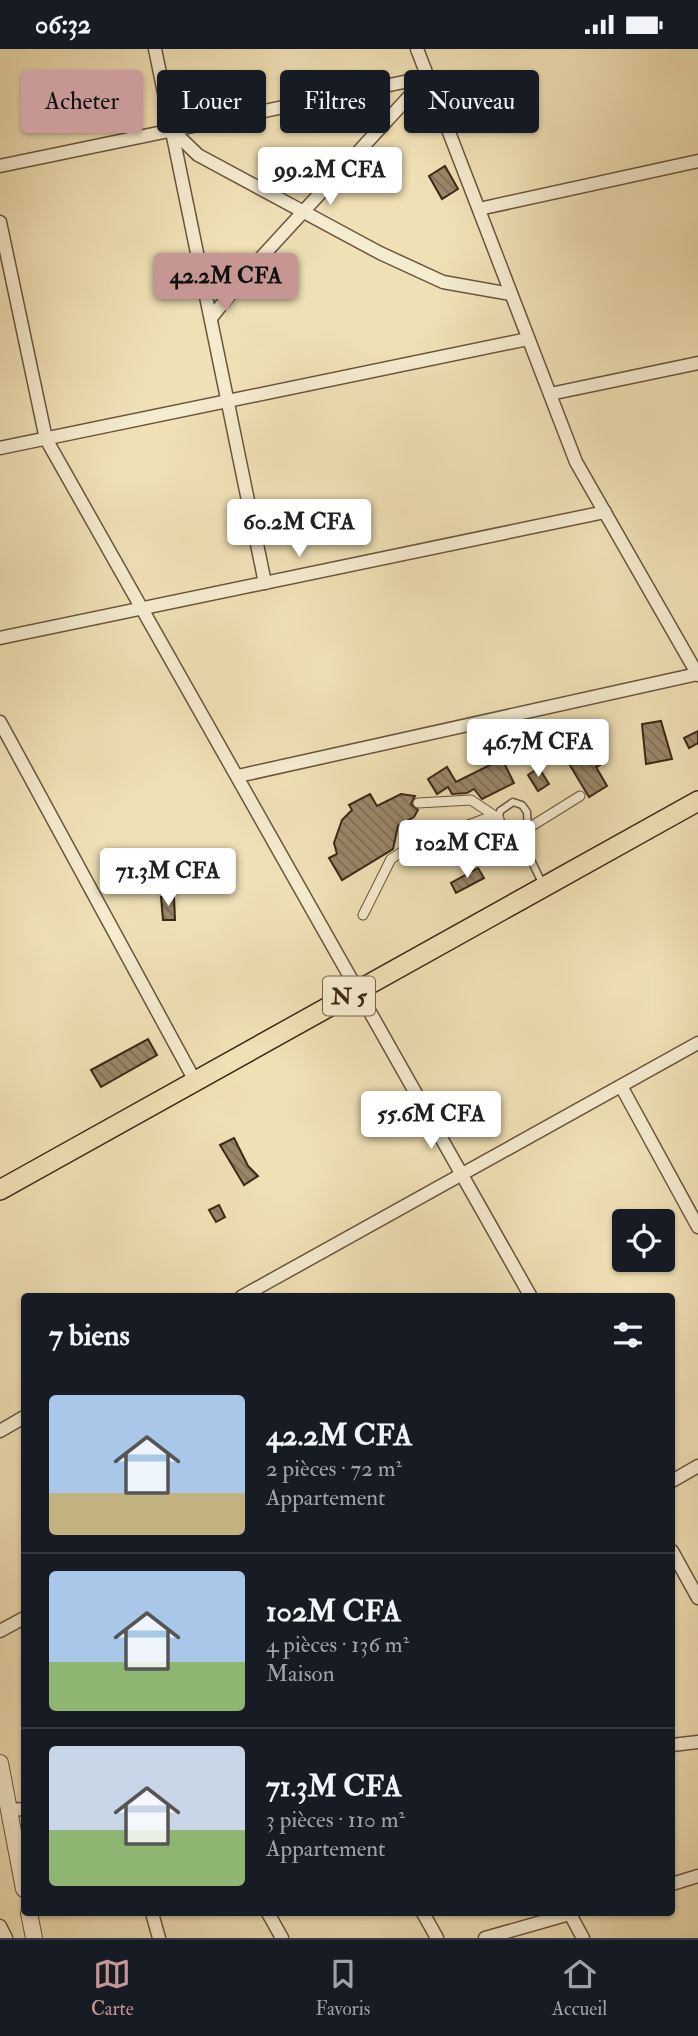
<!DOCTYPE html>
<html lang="fr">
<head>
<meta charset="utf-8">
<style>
	body { margin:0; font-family:"IM FELL Double Pica",serif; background:#20242c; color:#f1f3f6; height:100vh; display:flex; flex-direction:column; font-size:26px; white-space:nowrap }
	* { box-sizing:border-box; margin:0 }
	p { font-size:23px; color:#9ea1a6 }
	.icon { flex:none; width:38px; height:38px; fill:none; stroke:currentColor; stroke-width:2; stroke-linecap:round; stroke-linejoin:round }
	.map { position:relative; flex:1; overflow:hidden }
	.drawer { position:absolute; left:21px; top:1244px; width:654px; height:623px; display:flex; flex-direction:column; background:#171b24; border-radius:7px; box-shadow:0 2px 5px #0004 }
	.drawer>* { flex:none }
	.top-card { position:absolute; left:21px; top:21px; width:656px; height:63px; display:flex; gap:14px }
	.buttons { position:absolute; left:612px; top:1160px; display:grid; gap:14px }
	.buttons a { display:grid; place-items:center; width:63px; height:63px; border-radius:7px; background:#171b24; box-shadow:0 2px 5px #0004; font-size:35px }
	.price { position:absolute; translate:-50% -60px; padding:0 16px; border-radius:7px; background:#fff; color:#222; font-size:23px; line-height:46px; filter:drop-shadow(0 2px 4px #0008) }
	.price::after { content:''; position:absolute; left:50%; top:42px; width:21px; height:16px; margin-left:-10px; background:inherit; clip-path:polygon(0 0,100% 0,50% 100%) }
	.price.current { background:#c59692; color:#111 }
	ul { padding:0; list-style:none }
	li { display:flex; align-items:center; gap:21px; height:175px; padding:0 28px }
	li+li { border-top:2px solid #363941 }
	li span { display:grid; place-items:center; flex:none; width:196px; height:140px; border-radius:7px; color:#555 }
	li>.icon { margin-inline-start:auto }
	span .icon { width:84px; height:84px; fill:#fffc; stroke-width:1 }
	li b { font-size:30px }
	h2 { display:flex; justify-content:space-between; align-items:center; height:84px; padding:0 28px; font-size:30px }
	.pill { padding:0 24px; border-radius:7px; background:#171b24; box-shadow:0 2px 5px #0004; font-size:24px; line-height:63px }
	.pill.current { background:#c59692; color:#111 }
	.status { display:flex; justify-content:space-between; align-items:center; height:49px; padding:0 35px; background:#171b24; direction:ltr }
	.status svg { height:19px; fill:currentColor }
	.menu { display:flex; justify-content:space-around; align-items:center; height:98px; border-top:2px solid #363941; background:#171b24; font-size:19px; color:#9ea1a6 }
	.menu a { display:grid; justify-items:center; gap:4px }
	.menu .current { color:#c59692 }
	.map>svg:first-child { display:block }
	.building { fill:url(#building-back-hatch); stroke:#3c2716; stroke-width:2 }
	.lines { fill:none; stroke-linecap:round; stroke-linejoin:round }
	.service-casing { stroke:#69553e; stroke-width:9 }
	.pedestrian-casing { stroke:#69553e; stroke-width:11 }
	.minor-casing { stroke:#69553e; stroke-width:15 }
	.tertiary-casing { stroke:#69553e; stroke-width:18 }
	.trunk-casing { stroke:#3c2716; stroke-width:22 }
	.service { stroke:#f5ebcf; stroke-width:6 }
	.pedestrian { stroke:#f5ebcf; stroke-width:9 }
	.minor { stroke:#f5ebcf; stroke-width:12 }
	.tertiary { stroke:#f5ebcf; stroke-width:16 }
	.trunk { stroke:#f0e0b5; stroke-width:19 }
	.labels { text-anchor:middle; stroke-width:6; stroke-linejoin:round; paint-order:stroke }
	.shield { fill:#f5ebcf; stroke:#74624e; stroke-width:2 }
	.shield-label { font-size:23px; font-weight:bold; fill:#3c2716 }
</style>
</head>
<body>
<div class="status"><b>06:32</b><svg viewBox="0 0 49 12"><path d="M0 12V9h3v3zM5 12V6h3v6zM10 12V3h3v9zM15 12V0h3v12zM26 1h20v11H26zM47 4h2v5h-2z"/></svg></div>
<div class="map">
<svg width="698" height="1889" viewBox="0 0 698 1889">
	<defs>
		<pattern id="building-back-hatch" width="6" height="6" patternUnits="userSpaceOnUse" patternTransform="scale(1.75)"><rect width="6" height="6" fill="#9a8769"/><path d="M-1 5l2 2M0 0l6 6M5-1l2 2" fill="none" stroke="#7f6e55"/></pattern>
	</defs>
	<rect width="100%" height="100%" fill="#f0e0b5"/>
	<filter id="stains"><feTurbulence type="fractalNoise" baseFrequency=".00286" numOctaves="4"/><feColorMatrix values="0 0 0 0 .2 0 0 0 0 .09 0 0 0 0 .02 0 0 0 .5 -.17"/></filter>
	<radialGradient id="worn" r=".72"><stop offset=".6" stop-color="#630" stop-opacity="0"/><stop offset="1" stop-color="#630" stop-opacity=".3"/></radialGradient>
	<g class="building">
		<polygon points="445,117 458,140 442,150 429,127"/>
		<polygon points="661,672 672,710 646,715 642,675"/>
		<polygon points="698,682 698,694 689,699 684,689"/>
		<polygon points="571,691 577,700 591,692 599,706 595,708 600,716 596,718 607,737 589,748 559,698"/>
		<polygon points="502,710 514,734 482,750 474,740 467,744 452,745 448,738 437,745 428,730 447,718 456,733"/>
		<polygon points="539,719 549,735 538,742 528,726"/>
		<polygon points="370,745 377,757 401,745 415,747 411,755 418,761 414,768 398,777 393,800 342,831 329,809 337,805 334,794 342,771 352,761 349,756"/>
		<polygon points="478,819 484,829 456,844 451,834"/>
		<polygon points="174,847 175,871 163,871 161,848"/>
		<polygon points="148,990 157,1006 101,1038 91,1021"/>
		<polygon points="234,1089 248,1117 258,1127 244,1136 220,1096"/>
		<polygon points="219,1156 225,1168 216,1173 209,1161"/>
	</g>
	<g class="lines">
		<g class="service-casing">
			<polyline id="service" points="529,807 499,770 500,762 513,753 522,756 527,763 529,807 543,836"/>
		</g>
		<g class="pedestrian-casing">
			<g id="pedestrian">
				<polyline points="418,754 471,751 498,769"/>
				<polyline points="527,780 580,747"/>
				<polyline points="363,866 391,810 408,799 487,769 499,770"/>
			</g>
		</g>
		<g class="minor-casing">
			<g id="minor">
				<polyline points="155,0 265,534"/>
				<polyline points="417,0 576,413 698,626"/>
				<polyline points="172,81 198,106 380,204 443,233 511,245"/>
				<polyline points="0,117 428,28"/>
				<polyline points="479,160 698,112"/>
				<polyline points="0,173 46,390 531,1248"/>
				<polyline points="211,269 246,225 427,28"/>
				<polyline points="550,345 698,314"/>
				<polyline points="0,399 528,290"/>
				<polyline points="0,589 605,463"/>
				<polyline points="0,673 195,1032"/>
				<polyline points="238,727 697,625"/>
				<polyline points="621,1037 698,1178"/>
				<polyline points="241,1248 698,994"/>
				<polyline points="0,1382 24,1368"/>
				<polyline points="672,1432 698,1417"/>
				<polyline points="672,1502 698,1549"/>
				<polyline points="0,1582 24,1569"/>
				<polyline points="672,1696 698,1693"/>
				<polyline points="9,1761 24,1760"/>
				<polyline points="672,1835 698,1827"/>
				<polyline points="152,1864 159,1889"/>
				<polyline points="268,1864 282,1889"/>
				<polyline points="423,1864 437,1889"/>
				<polyline points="570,1865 583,1889"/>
				<polyline points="0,1877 6,1889"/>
				<polyline points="485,1889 573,1864"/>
			</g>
		</g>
		<g class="tertiary-casing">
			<g id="tertiary">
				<polyline points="0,1714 24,1840"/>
				<polyline points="29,1864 34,1889"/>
			</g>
		</g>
		<g class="trunk-casing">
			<polyline id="trunk" points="0,1141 698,752"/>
		</g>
		<use href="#service" class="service"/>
		<use href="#pedestrian" class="pedestrian"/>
		<use href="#minor" class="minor"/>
		<use href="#tertiary" class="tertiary"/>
		<use href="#trunk" class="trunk"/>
	</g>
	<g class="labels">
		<rect class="shield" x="323" y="927.5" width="52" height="39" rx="5"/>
		<g class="shield-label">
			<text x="349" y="955">N 5</text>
		</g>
	</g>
	<rect width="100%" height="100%" filter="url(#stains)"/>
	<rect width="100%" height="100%" fill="url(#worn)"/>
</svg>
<div class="buttons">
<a><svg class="icon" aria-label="locate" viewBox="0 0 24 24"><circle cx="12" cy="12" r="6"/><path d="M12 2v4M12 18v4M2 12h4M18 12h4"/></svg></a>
</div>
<b class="price" style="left:330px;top:158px">99.2M CFA</b>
<b class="price current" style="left:226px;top:264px">42.2M CFA</b>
<b class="price" style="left:299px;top:510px">60.2M CFA</b>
<b class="price" style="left:538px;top:730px">46.7M CFA</b>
<b class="price" style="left:467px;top:831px">102M CFA</b>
<b class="price" style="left:168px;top:859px">71.3M CFA</b>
<b class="price" style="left:431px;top:1102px">55.6M CFA</b>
<div class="top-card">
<a class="pill current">Acheter</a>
<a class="pill">Louer</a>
<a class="pill">Filtres</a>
<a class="pill">Nouveau</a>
</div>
<section class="drawer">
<h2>7 biens<svg class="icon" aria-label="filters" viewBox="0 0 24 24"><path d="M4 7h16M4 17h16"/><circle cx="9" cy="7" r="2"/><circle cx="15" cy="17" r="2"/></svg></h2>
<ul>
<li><span style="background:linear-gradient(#a9c7e8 70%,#c2b280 0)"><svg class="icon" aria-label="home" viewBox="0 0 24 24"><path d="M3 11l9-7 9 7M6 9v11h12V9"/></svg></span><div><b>42.2M CFA</b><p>2 pièces · 72 m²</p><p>Appartement</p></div></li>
<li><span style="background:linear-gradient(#a9c7e8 65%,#8fb573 0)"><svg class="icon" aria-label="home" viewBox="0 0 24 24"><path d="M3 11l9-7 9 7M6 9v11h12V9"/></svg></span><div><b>102M CFA</b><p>4 pièces · 136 m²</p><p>Maison</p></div></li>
<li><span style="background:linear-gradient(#c9d6e8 60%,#8fb573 0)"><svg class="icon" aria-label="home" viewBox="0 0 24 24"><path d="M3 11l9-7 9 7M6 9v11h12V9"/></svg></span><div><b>71.3M CFA</b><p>3 pièces · 110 m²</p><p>Appartement</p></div></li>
</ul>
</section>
</div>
<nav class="menu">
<a class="current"><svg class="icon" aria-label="map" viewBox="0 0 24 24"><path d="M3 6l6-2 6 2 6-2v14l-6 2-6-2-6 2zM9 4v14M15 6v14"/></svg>Carte</a>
<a><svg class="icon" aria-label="saved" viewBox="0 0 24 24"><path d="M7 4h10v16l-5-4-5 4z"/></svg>Favoris</a>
<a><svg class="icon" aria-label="home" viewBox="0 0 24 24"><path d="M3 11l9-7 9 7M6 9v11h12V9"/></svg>Accueil</a>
</nav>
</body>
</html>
